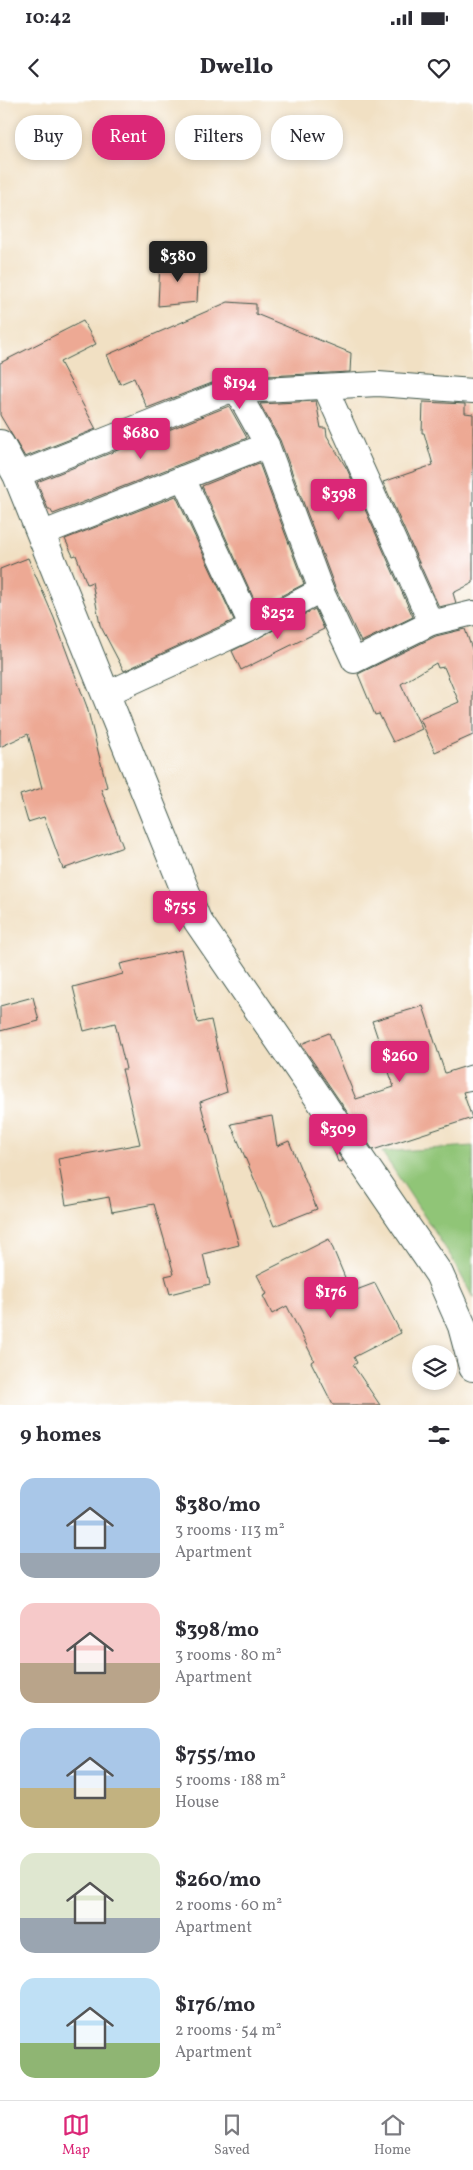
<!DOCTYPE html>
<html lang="en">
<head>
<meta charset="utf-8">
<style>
	body { margin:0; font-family:Vollkorn,serif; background:#f2f2f3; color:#2b2b33; height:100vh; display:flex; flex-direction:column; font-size:19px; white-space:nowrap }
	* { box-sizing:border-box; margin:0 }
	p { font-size:16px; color:#7c7c81 }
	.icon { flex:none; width:28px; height:28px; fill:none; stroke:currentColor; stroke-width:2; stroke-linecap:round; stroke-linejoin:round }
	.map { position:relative; height:1305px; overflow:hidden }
	.details { display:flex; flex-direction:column; background:#fff; flex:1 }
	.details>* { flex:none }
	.banner { position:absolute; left:15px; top:15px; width:444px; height:45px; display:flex; gap:10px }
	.tools { position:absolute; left:412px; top:1245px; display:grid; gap:10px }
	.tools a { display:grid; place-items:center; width:45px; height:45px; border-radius:50%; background:#fff; box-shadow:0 2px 8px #0003; font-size:25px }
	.price { position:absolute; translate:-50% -42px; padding:0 11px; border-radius:5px; background:#db2777; color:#fff; font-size:16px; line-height:32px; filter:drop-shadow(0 1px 2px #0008) }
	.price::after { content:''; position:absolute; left:50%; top:30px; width:15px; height:11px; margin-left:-8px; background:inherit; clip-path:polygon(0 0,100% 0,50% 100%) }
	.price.on { background:#222; color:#fff }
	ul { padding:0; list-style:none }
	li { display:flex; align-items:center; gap:15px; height:125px; padding:0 20px }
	li span { display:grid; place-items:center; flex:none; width:140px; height:100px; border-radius:15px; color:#555 }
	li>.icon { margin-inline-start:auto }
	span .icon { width:60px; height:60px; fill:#fffc; stroke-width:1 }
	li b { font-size:21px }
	h2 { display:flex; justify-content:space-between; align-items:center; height:60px; padding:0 20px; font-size:21px }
	.chip { padding:0 18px; border-radius:20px; background:#fff; box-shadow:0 2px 8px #0003; font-size:18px; line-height:45px }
	.chip.on { background:#db2777; color:#fff }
	.status { display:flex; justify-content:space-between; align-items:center; height:35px; padding:0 25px; background:#fff; direction:ltr }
	.status svg { height:14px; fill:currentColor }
	header { display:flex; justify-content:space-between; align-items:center; height:65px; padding:0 20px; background:#fff; font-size:22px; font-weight:800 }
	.tabs { display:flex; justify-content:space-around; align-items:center; height:70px; border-top:1px solid #e1e1e2; background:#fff; font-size:14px; color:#7c7c81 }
	.tabs a { display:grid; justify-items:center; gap:2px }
	.tabs .on { color:#db2777 }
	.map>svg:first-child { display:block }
	.green { fill:#90c577; stroke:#588156 }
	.building { fill:#eda994 }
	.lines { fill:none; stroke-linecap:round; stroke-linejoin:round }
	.minor-casing { stroke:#3e5549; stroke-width:26 }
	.tertiary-casing { stroke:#3e5549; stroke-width:30 }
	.minor { stroke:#fff; stroke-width:24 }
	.tertiary { stroke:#fff; stroke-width:28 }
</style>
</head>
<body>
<div class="status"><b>10:42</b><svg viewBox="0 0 49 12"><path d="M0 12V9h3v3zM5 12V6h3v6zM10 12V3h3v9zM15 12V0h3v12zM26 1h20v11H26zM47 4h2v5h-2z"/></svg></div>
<header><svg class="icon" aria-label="back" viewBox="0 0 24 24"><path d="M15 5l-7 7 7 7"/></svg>Dwello<svg class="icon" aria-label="heart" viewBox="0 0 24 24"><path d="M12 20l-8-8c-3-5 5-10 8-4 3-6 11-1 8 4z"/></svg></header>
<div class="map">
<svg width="473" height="1305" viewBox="0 0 473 1305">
	<rect width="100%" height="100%" fill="#fff"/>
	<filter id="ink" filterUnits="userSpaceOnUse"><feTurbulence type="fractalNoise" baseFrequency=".02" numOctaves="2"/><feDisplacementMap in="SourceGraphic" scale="10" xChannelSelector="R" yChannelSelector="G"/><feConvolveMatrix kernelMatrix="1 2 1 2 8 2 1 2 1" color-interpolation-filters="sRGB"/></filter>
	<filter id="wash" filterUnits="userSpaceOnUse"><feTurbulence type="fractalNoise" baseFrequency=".0096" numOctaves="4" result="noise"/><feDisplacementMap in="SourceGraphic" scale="20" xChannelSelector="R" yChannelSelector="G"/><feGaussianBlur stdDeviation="1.12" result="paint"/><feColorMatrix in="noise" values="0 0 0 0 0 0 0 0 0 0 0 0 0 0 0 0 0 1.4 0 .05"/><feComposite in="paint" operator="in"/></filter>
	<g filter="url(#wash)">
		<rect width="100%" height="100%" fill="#f1e0c3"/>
		<polygon class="green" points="473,1046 473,1198 452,1158 382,1052"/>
		<g id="blocks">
			<g class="building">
				<polygon points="160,161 199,163 197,202 158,206"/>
				<polygon points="228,202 256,204 256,214 351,253 350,272 225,278 147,308 134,278 120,284 107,255"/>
				<polygon points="83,221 96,244 60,262 96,329 25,357 0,315 0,263"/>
				<polygon points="316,301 321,328 326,328 327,336 347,369 413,517 361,542 334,485 280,340 260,304"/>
				<polygon points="423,302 465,304 465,313 473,314 473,483 453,493 456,503 439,507 383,382 433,365 424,333 422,333"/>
				<polygon points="229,306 247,338 53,414 50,409 48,409 37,382"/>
				<polygon points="259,363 304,484 258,508 202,386"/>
				<polygon points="176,396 234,520 124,571 100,525 92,482 87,484 76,455 73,456 65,439"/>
				<polygon points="28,458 54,518 87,607 107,687 101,689 123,747 63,769 44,717 28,722 20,695 42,688 28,634 0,647 0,469"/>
				<polygon points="315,509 324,529 241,570 232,551"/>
				<polygon points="465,529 473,552 473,635 435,652 420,619 459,602 444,567 438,568 436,563 401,584 422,629 393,642 379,614 375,615 358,574 436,536"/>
				<polygon points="181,850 198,923 211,920 227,992 200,1002 239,1145 203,1154 210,1184 170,1194 165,1176 174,1174 154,1104 112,1112 109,1097 66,1105 58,1059 140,1044 122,969 126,969 115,923 84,931 73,887 123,874 120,864"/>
				<polygon points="33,897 39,921 0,931 0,906"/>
				<polygon points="423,906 445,973 473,964 473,990 463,992 472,1018 373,1050 301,944 329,933 356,999 394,987 372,921"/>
				<polygon points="272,1016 277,1046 289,1041 317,1109 274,1126 231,1024"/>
				<polygon points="332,1045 343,1061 338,1062"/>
				<polygon points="329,1139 351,1192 375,1183 401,1233 354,1257 357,1263 353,1265 380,1305 333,1305 311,1262 314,1260 287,1206 272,1214 263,1196 267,1194 257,1175"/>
			</g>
		</g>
	</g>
	<g filter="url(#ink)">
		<use href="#blocks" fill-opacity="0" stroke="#3e5549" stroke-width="1"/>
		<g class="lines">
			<g class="minor-casing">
				<g id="minor">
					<polyline points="325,287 431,523"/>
					<polyline points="237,291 267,345 321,490 354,561 431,523 473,513"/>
					<polyline points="17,375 226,292 378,284 473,291"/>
					<polyline points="183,378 252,527"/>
					<polyline points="41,434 267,345"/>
					<polyline points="106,594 252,527 321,490"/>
				</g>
			</g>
			<g class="tertiary-casing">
				<polyline id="tertiary" points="0,344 17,375 197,820 439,1174 462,1226 473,1267"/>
			</g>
			<use href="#minor" class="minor"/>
			<use href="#tertiary" class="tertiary"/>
		</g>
	</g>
</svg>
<div class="tools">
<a><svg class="icon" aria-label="layers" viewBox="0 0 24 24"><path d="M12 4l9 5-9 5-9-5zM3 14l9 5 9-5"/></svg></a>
</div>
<b class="price on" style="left:178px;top:183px">$380</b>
<b class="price" style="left:240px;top:310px">$194</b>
<b class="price" style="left:141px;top:360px">$680</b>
<b class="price" style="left:339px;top:421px">$398</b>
<b class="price" style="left:278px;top:540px">$252</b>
<b class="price" style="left:180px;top:833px">$755</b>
<b class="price" style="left:400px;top:983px">$260</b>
<b class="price" style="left:338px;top:1056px">$309</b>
<b class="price" style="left:331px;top:1219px">$176</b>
<div class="banner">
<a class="chip">Buy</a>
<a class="chip on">Rent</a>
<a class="chip">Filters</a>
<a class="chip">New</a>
</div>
</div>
<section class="details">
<h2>9 homes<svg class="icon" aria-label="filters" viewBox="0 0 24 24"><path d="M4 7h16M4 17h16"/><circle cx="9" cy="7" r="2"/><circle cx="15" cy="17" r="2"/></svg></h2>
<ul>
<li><span style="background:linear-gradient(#a9c7e8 75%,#9aa5b1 0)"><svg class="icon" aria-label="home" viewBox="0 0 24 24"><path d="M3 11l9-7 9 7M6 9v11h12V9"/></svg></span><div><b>$380/mo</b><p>3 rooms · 113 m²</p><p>Apartment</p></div></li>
<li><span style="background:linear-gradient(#f6c9c9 60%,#b9a48a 0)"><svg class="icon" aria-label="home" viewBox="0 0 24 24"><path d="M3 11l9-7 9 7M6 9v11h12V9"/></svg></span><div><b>$398/mo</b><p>3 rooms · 80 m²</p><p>Apartment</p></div></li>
<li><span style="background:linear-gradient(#a9c7e8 60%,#c2b280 0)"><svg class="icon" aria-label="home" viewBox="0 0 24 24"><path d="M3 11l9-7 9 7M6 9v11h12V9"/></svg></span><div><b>$755/mo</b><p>5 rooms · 188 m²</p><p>House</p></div></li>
<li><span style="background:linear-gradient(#dfe7d0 65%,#9aa5b1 0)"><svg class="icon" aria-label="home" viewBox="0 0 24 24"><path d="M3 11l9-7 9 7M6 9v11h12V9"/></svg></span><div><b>$260/mo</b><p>2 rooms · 60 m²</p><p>Apartment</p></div></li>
<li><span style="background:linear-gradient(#bfe0f5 65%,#8fb573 0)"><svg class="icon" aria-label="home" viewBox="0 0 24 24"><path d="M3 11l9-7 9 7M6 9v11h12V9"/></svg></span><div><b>$176/mo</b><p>2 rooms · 54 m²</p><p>Apartment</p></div></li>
</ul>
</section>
<nav class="tabs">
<a class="on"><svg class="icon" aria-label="map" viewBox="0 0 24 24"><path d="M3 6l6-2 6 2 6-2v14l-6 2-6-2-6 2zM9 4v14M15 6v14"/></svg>Map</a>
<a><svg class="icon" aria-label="saved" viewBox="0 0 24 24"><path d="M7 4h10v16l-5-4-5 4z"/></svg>Saved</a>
<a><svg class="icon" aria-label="home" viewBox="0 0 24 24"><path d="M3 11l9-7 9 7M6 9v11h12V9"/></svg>Home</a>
</nav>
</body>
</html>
